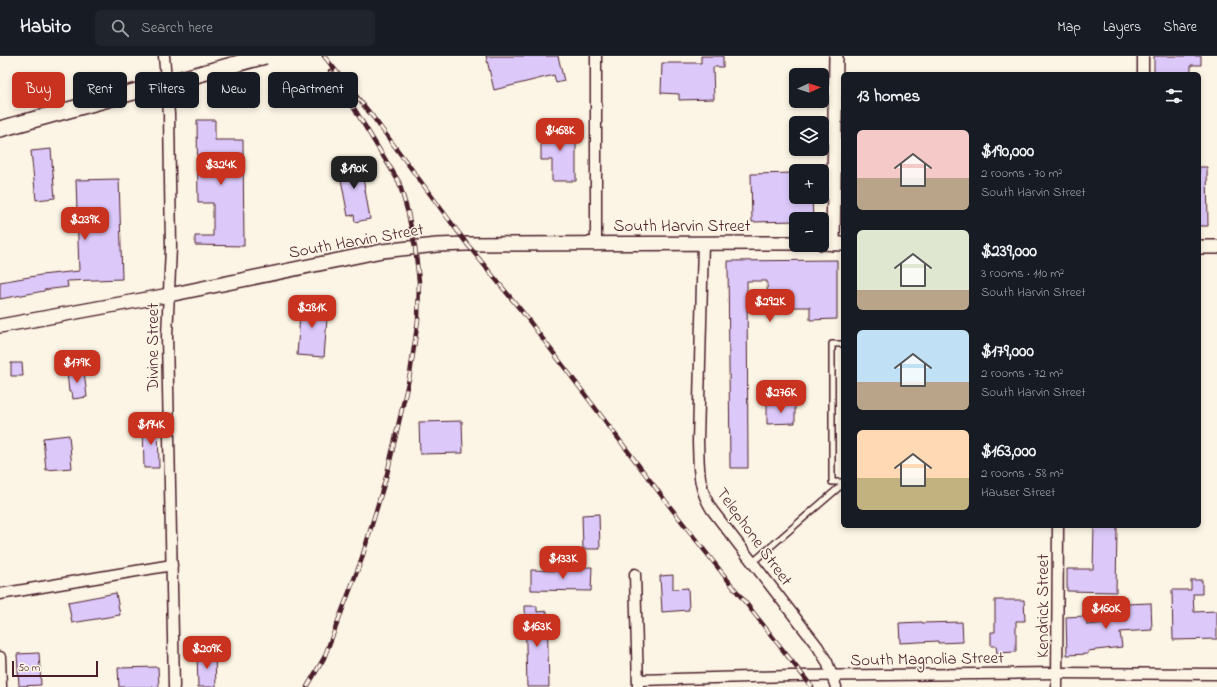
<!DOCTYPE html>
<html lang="en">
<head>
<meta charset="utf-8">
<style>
	body { margin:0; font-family:"Indie Flower",sans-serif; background:#20242c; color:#f1f3f6; height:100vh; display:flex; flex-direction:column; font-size:15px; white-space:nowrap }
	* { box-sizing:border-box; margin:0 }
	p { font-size:13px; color:#9ea1a6 }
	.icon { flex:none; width:22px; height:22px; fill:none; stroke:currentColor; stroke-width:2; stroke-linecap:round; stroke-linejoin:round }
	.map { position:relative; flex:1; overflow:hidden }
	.sheet { position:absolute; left:841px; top:16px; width:360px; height:456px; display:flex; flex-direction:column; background:#171b24; border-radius:6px; box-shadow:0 2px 6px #0003 }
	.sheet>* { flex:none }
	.guide { position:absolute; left:12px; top:16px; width:380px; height:36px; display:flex; gap:8px }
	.needle { width:26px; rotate:86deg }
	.fabs { position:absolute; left:789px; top:12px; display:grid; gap:8px }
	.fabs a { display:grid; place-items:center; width:40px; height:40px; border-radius:6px; background:#171b24; box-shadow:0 2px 6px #0003; font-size:20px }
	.scale { position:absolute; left:12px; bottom:10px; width:86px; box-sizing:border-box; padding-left:4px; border:2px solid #4a1f2b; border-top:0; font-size:11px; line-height:14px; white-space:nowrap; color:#4a1f2b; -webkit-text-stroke:3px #fcf5e5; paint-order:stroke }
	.price { position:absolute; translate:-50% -34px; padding:0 9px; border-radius:8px; background:#c8321e; color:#fff; font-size:13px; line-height:26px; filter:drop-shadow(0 1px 2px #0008) }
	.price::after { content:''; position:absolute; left:50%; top:24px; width:12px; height:9px; margin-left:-6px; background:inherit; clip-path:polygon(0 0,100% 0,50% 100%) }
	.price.active { background:#222; color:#fff }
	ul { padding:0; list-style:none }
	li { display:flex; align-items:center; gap:12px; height:100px; padding:0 16px }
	li span { display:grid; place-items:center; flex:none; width:112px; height:80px; border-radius:6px; color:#555 }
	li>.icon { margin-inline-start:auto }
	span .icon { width:48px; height:48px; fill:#fffc; stroke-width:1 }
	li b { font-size:17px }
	h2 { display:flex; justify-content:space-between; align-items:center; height:48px; padding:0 16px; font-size:17px }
	.tag { padding:0 14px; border-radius:6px; background:#171b24; box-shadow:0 2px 6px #0003; font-size:14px; line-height:36px }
	.tag.active { background:#c8321e; color:#fff }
	header { display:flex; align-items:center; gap:24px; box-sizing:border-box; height:56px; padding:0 20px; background:#171b24; border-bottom:1px solid #363941 }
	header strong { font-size:19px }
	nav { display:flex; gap:22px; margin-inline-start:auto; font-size:14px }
	.search { width:280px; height:36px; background:#20242c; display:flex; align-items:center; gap:10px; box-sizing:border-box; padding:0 14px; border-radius:6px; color:#9ea1a6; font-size:15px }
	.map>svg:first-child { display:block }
	.building { fill:#dcc9fa; stroke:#4a1f2b }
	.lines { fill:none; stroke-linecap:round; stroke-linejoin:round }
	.service-casing { stroke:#4a1f2b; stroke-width:8 }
	.minor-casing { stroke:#4a1f2b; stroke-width:13 }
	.tertiary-casing { stroke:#4a1f2b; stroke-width:16 }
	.secondary-casing { stroke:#4a1f2b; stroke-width:18 }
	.service { stroke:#fcf5e5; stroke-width:5 }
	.minor { stroke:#fcf5e5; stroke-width:10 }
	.tertiary { stroke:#fcf5e5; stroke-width:13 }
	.secondary { stroke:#fcf5e5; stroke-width:15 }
	.rail-casing { stroke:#4a1f2b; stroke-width:4.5 }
	.rail { stroke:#fcf5e5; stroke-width:3; stroke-dasharray:9; stroke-linecap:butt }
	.secondary-bridge-casing { stroke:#4a1f2b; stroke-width:18; stroke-linecap:butt }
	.secondary-bridge { stroke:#fcf5e5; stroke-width:15 }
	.labels { text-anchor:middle; stroke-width:3; stroke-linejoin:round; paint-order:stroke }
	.street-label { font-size:17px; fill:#4a1f2b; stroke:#fcf5e5 }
</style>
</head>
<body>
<header>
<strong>Habito</strong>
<div class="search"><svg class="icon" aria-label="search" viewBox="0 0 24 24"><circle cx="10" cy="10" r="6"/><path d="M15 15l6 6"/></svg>Search here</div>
<nav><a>Map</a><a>Layers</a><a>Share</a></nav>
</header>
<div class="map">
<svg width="1217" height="631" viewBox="0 0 1217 631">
	<rect width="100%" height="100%" fill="#fcf5e5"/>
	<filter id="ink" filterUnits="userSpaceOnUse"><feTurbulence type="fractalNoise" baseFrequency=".025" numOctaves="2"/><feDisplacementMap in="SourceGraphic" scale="8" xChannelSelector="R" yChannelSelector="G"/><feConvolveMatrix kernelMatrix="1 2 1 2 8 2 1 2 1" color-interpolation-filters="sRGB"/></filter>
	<g filter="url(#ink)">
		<g class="building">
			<polygon points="486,0 558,0 564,25 556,27 554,19 494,34"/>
			<polygon points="701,0 723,0 723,11 713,11 714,43 679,44 679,38 661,37 662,7 701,7"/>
			<polygon points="1154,0 1201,0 1201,9 1191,9 1191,18 1154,18"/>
			<polygon points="197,64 215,64 215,84 243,84 244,190 195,189 195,180 213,180 213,147 198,147"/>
			<polygon points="576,71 576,125 552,125 552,104 541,104 541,72"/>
			<polygon points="51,93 55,142 36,144 31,95"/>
			<polygon points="360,104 370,163 355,166 354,159 348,160 338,108"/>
			<polygon points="1199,111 1207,111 1208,170 1199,170"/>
			<polygon points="796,117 796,141 812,141 813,163 796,163 796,165 752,166 751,118"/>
			<polygon points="119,123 122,223 67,225 68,231 44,234 44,235 0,243 0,226 41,219 79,215 76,124"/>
			<polygon points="837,204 837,263 810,264 810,251 768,251 767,225 747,225 748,412 730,412 728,205"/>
			<polygon points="309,244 322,245 321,250 328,250 324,301 297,299 301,246 308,247"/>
			<polygon points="11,307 22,307 23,320 11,320"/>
			<polygon points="84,315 87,341 73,343 72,336 69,336 67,316"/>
			<polygon points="795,347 795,367 767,368 767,348"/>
			<polygon points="462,365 463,397 420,398 419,366"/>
			<polygon points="143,369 158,369 159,412 144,412"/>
			<polygon points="69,379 72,412 46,414 43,382"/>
			<polygon points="599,458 600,493 583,493 582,459"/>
			<polygon points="1094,470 1117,470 1116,536 1067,535 1067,513 1093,513"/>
			<polygon points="562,511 592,511 591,535 531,534 531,514 561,515"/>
			<polygon points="673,519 673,533 688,532 689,554 662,556 660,520"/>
			<polygon points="1191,524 1202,524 1202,538 1193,538 1194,556 1217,555 1217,583 1173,584 1172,534 1191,534"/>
			<polygon points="116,537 120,559 72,567 68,546"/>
			<polygon points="995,544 1024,544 1025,565 1016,565 1016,596 997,597 996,590 991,590 991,576 995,576"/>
			<polygon points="1151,547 1152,574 1120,576 1122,591 1088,595 1088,598 1067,599 1066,561 1086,560 1087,569 1127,565 1126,548"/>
			<polygon points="525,550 537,550 537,556 547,555 549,631 527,631"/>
			<polygon points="922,566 922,567 962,566 963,586 938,587 938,585 900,587 899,567"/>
			<polygon points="39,597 41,629 19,630 17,598"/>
			<polygon points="215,597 216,631 198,631 197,598"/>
			<polygon points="158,611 159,631 119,631 118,612"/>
		</g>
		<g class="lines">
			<g class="service-casing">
				<g id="service">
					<polyline points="843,288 832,288 832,426 843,426"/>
					<polyline points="753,506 843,428"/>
				</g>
			</g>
			<g class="minor-casing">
				<g id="minor">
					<polyline points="164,0 169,58 171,191 167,280 174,631"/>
					<polyline points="1143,18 1143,0"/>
					<polyline points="596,187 596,0"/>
					<path d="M703,187L698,385C699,410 697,431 712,454L818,591L827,606L836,631"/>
					<polyline points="635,518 638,631"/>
					<polyline points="0,538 172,509"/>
					<polyline points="0,601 1,631"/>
					<polyline points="638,624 791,620 1057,617 1217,618"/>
					<polyline points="1057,631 1058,470"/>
				</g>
			</g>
			<g class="tertiary-casing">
				<g id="tertiary">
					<polyline points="822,187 843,188"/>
					<polyline points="833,188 836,0"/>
					<polyline points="1199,191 1217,191"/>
					<polyline points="0,270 169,239 382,195 437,189 467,188 796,187"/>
				</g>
			</g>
			<g class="secondary-casing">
				<polyline id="secondary" points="0,73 119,40"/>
			</g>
			<use href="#service" class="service"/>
			<use href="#minor" class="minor"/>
			<use href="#tertiary" class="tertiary"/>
			<use href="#secondary" class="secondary"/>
			<g class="rail-casing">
				<g id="rail">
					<polyline points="324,0 373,61 467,188 524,258 671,452 812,631"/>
					<polyline points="307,631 324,602 361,505 387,418 410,318 418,264 419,225 415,191 408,157 399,126 349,44 330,15"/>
				</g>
			</g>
			<use href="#rail" class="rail"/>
			<g class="secondary-bridge-casing">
				<polyline id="secondary-bridge" points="119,40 265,0"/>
			</g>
			<use href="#secondary-bridge" class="secondary-bridge"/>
		</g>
	</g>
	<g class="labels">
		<g class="street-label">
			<text x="682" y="175">South Harvin Street</text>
			<text transform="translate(356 184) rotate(-10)" y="6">South Harvin Street</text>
			<text transform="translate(152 291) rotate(-90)" y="6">Divine Street</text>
			<text transform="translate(755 480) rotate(54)" y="6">Telephone Street</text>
			<text transform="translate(1042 550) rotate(-90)" y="6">Kendrick Street</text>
			<text transform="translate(927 602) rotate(-1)" y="6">South Magnolia Street</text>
		</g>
	</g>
</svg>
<div class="fabs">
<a><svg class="needle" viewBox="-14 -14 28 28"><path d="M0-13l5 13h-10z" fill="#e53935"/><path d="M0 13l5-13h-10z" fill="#9ea1a6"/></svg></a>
<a><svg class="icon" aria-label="layers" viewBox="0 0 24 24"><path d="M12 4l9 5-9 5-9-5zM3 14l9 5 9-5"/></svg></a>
<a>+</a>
<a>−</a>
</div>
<div class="scale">50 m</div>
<b class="price" style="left:560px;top:96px">$468K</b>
<b class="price" style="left:221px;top:130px">$324K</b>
<b class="price active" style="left:354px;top:134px">$190K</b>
<b class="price" style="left:85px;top:185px">$239K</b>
<b class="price" style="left:770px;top:267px">$292K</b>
<b class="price" style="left:312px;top:273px">$281K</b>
<b class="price" style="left:77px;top:328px">$179K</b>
<b class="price" style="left:781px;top:358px">$276K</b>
<b class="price" style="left:151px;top:390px">$194K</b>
<b class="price" style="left:563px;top:524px">$133K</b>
<b class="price" style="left:1106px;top:574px">$160K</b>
<b class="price" style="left:537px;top:592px">$163K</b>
<b class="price" style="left:207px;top:614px">$209K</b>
<div class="guide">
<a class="tag active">Buy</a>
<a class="tag">Rent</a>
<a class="tag">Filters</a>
<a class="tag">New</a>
<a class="tag">Apartment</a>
</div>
<section class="sheet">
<h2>13 homes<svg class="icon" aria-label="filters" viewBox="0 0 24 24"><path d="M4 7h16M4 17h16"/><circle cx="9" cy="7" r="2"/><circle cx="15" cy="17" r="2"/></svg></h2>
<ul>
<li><span style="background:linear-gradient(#f6c9c9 60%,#b9a48a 0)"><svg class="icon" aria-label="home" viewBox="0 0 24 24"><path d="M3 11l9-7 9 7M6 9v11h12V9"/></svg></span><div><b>$190,000</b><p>2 rooms · 70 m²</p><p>South Harvin Street</p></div></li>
<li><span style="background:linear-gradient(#dfe7d0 75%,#b9a48a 0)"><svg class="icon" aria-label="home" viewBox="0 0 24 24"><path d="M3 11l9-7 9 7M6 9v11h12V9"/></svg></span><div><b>$239,000</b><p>3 rooms · 110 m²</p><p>South Harvin Street</p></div></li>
<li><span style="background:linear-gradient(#bfe0f5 65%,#b9a48a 0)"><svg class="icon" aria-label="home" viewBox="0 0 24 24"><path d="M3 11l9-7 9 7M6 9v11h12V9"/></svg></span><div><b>$179,000</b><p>2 rooms · 72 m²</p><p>South Harvin Street</p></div></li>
<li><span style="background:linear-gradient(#ffd9b3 60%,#c2b280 0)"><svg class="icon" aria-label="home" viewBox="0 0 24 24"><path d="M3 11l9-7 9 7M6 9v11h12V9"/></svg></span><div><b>$163,000</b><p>2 rooms · 58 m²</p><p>Hauser Street</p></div></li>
</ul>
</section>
</div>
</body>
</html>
